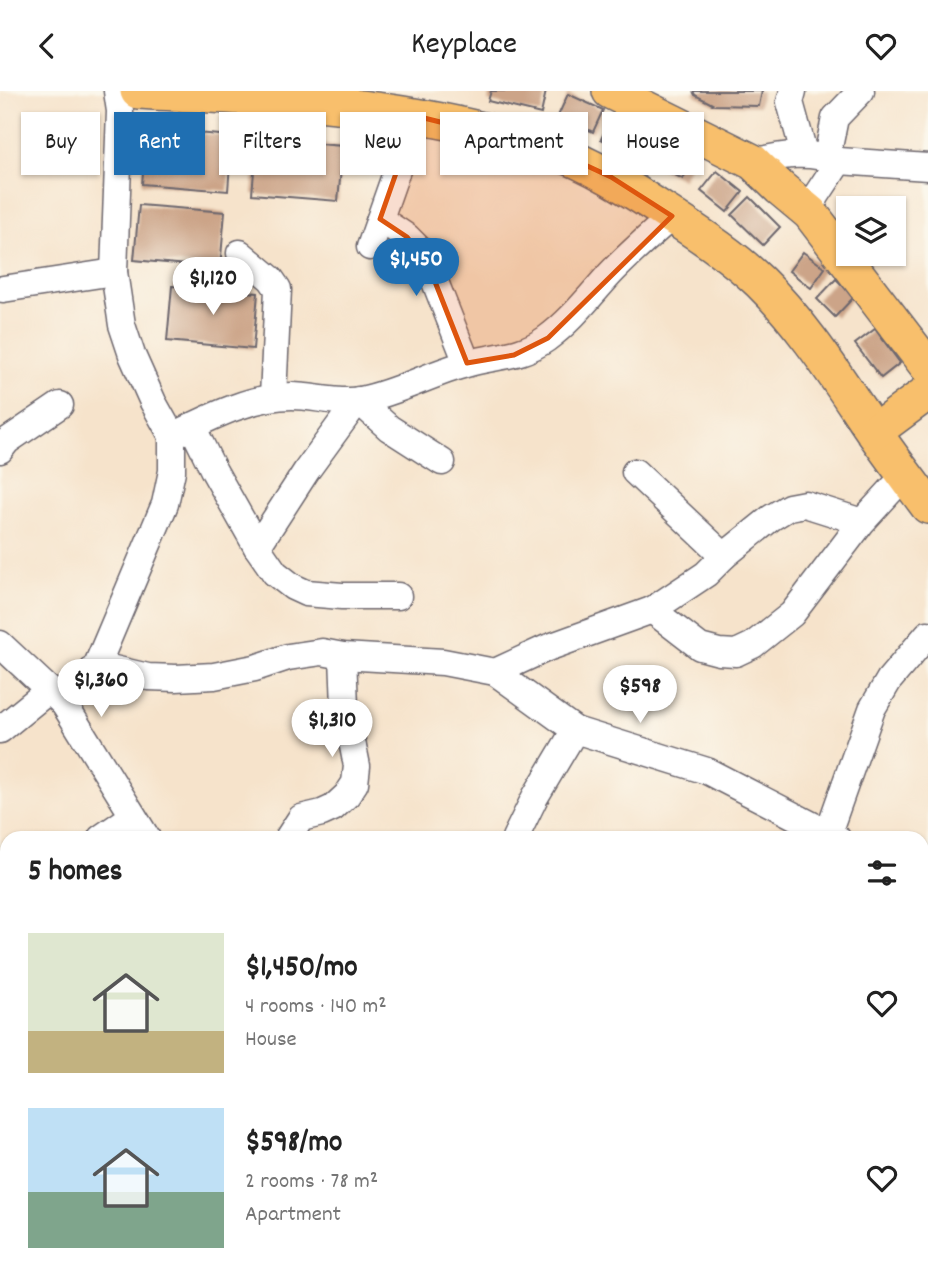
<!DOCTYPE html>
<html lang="en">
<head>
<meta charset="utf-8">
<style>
	body { margin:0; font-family:Dekko,sans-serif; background:#f6f6f6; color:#222; height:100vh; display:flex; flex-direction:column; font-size:26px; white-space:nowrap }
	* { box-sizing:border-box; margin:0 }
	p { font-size:23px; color:#767676 }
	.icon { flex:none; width:38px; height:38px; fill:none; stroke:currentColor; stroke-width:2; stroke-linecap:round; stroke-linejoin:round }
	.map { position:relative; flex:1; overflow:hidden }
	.sheet { position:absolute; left:0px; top:740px; width:929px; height:450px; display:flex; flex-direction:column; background:#fff; border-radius:21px 21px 0 0; box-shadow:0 2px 5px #0004 }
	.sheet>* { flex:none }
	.hud { position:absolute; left:21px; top:21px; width:887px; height:63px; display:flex; gap:14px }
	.fabs { position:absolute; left:836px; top:105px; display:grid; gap:14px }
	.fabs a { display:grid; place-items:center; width:70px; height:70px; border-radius:0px; background:#fff; box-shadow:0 2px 5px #0004; font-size:35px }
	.price { position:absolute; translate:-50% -60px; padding:0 16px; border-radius:24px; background:#fff; color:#222; font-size:23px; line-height:46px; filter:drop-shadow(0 2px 4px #0008) }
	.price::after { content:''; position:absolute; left:50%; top:42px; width:21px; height:16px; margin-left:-10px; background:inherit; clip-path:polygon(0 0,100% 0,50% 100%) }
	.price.current { background:#1f6fb2; color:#fff }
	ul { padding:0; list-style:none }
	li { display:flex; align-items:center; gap:21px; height:175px; padding:0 28px }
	li span { display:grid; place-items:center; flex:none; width:196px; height:140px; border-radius:0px; color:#555 }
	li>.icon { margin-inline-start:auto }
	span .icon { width:84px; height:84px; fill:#fffc; stroke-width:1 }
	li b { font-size:30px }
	h2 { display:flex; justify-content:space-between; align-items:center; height:84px; padding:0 28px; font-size:30px }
	.chip { padding:0 24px; border-radius:0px; background:#fff; box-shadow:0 2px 5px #0004; font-size:24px; line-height:63px }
	.chip.current { background:#1f6fb2; color:#fff }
	header { display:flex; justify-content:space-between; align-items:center; height:91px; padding:0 28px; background:#fff; font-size:32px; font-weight:600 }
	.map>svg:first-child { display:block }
	.building { fill:#cca488 }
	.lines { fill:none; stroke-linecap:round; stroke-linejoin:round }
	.minor-casing { stroke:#6c666d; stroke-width:29 }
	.major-casing { stroke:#6c666d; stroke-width:38 }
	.minor { stroke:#fff; stroke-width:26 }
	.major { stroke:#f8bf6c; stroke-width:35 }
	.marked { fill:#de560e; fill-opacity:0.2; stroke:#de560e; stroke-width:5; stroke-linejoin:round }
</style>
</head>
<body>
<header><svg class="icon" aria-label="back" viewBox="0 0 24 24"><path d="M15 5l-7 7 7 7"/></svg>Keyplace<svg class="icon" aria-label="heart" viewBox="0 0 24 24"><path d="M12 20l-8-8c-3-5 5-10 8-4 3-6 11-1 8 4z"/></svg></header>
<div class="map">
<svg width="928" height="1189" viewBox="0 0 928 1189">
	<rect width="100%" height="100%" fill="#fbf7ec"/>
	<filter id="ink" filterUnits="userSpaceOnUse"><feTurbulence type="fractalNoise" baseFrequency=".0143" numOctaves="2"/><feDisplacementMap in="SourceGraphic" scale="14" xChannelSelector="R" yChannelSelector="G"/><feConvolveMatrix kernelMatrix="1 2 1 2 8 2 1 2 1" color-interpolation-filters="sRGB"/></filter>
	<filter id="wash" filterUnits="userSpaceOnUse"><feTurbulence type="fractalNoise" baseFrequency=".00686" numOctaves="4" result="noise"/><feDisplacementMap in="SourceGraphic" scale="28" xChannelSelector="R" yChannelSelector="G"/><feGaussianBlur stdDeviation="1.57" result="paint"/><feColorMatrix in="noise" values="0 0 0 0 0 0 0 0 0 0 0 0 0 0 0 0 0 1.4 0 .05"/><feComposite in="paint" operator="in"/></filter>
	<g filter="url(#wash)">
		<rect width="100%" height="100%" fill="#f6e3cb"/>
		<g id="blocks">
			<g class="building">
				<polygon points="491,0 546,0 541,23 488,10"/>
				<polygon points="693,0 762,0 759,15 714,14 695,4"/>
				<polygon points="568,3 603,19 593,41 558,25"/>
				<polygon points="614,21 696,61 683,88 601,48"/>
				<polygon points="147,38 232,45 228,100 142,93"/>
				<polygon points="257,48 343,55 338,110 252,103"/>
				<polygon points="717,80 743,101 727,121 701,100"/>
				<polygon points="750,106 780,136 763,154 732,124"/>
				<polygon points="139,114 225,121 220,177 134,169"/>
				<polygon points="803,161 825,177 811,197 789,180"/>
				<polygon points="836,188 854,206 835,226 817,208"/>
				<polygon points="172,195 258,202 253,258 167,250"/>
				<polygon points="875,238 900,272 881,287 855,253"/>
			</g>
		</g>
	</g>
	<g filter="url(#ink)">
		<use href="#blocks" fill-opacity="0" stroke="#6c666d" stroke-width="2"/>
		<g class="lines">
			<g class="minor-casing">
				<g id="minor">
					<polyline points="793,0 790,11 804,62"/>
					<polyline points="827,66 835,27 861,0"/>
					<path d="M753,71C783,63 809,60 839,70L928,76"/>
					<polyline points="810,122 816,105 839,70"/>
					<polyline points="380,128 407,146 418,157 428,173 467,272"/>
					<polyline points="370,156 416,25"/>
					<polyline points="240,162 271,188 278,198 273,306"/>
					<polyline points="3,198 114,181"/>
					<polyline points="192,335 214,380 257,456 275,482 293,496 306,502 342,505 398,505"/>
					<path d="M172,345C209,327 250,305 292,305C314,305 338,313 361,309C399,301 430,283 466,273C496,264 519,267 546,248C571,230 590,205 610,183C629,163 651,144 672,125"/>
					<polyline points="0,359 7,350 60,314"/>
					<polyline points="635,381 724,465"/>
					<polyline points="862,431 805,413 789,416 771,427 724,465 706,483 652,519 700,556 719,561 736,562 753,554 792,523 862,431 905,384"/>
					<polyline points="257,456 307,379 358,309 389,337 442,371"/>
					<polyline points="0,553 64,613 147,747"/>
					<polyline points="97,574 148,586 176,587 214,585 255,577 288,566 322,561 343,565 443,571 495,581 575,639"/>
					<polyline points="495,581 547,557 652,519"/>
					<polyline points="64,613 97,574 165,413 172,380 172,345 153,311 132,264 122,234 114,181 120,20 117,0"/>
					<polyline points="0,639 49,599"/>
					<polyline points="828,742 872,618 889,589 928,543"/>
					<polyline points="101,747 133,725"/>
					<polyline points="288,747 301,727 322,722 333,717 347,704 355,692 357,675 345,616 343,565"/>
					<polyline points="515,747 535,706 575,639 707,680 837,747"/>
					<polyline points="922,803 928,806"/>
					<polyline points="0,817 7,812"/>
					<polyline points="0,1023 7,1022"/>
					<polyline points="922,1152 928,1156"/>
					<polyline points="342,1183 347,1189"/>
					<polyline points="794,1183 800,1189"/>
					<polyline points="271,1189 277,1183"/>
					<polyline points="531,1189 536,1183"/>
					<polyline points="866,1189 875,1183"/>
				</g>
			</g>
			<g class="major-casing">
				<g id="major">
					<path d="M138,0C277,8 418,13 551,59C592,73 630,98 667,122C699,143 732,164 760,191C803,233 835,284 869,334C888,362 908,388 928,415"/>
					<polyline points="610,0 753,71 780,97 810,122 928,276"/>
					<polyline points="874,341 928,301"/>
				</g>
			</g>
			<use href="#minor" class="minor"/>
			<use href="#major" class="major"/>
		</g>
	</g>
	<path class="marked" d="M416,25L553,59L611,86L672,125L548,247L514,264L467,272L428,173L407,146L380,128Z"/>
</svg>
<div class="fabs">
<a><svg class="icon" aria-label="layers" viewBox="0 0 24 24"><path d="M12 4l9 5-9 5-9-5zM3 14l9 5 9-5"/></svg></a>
</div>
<b class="price current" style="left:416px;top:207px">$1,450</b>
<b class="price" style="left:213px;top:226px">$1,120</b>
<b class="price" style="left:101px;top:628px">$1,360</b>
<b class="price" style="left:640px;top:634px">$598</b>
<b class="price" style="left:332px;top:668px">$1,310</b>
<div class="hud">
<a class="chip">Buy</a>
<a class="chip current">Rent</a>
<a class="chip">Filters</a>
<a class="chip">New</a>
<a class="chip">Apartment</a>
<a class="chip">House</a>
</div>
<section class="sheet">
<h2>5 homes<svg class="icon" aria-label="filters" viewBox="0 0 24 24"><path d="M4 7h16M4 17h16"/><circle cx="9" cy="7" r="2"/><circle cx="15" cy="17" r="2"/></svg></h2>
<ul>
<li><span style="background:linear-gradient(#dfe7d0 70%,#c2b280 0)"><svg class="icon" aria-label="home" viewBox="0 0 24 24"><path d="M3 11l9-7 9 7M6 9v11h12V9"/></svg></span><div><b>$1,450/mo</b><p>4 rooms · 140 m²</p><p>House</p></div><svg class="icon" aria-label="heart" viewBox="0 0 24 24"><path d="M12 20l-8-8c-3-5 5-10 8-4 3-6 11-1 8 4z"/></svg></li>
<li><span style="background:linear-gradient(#bfe0f5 60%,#7fa58c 0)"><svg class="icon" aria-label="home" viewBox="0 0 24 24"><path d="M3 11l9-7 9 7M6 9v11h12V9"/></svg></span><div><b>$598/mo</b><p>2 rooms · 78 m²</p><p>Apartment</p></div><svg class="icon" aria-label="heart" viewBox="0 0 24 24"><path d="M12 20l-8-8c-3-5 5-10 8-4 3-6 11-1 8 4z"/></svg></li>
</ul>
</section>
</div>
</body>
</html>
